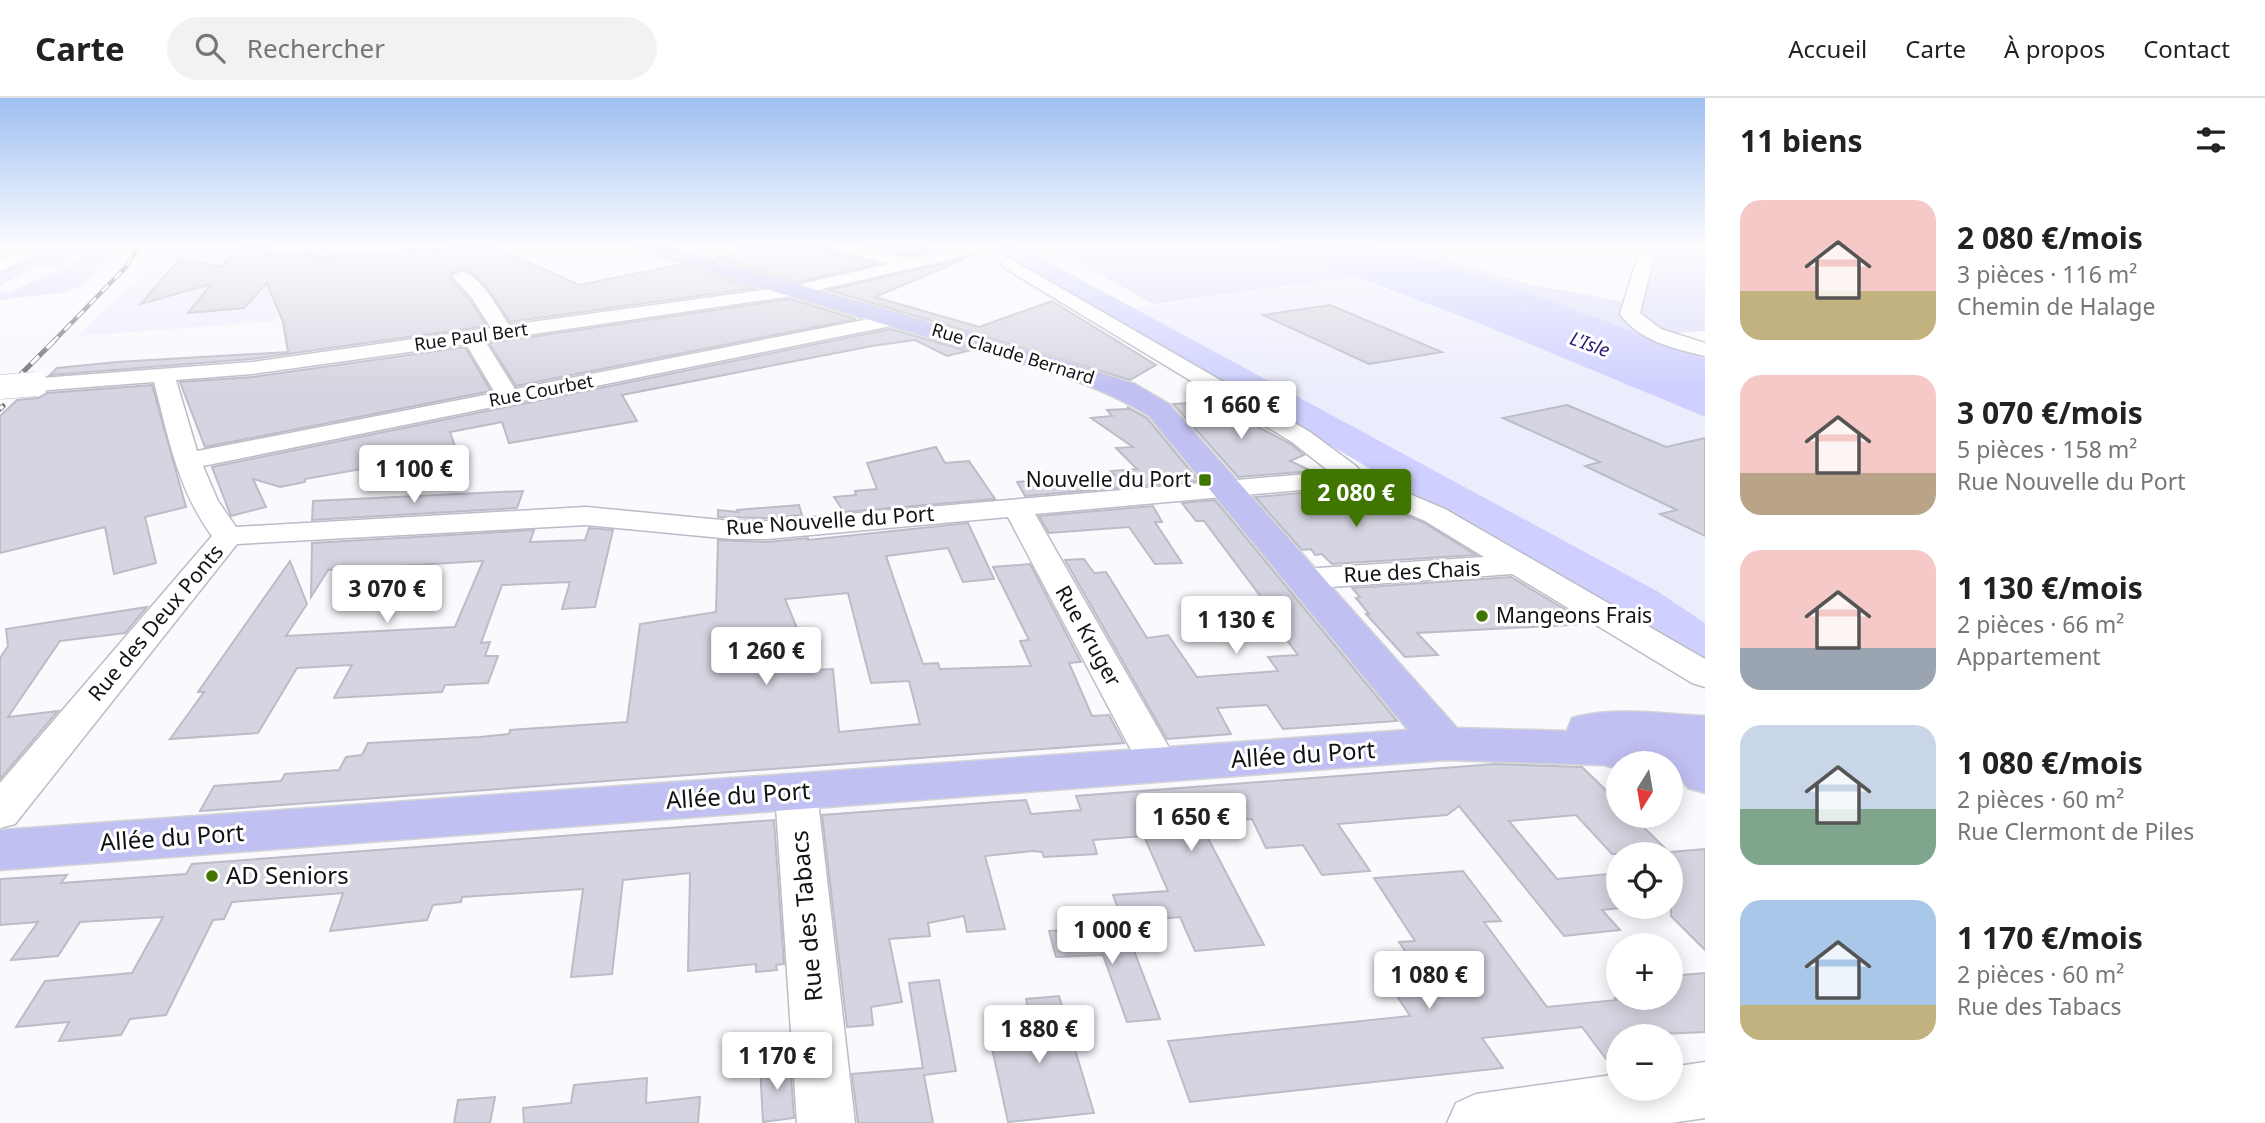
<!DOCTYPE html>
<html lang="fr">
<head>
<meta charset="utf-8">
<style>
	body { margin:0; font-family:"Noto Sans",sans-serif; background:#f2f2f2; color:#222; height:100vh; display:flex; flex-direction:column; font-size:26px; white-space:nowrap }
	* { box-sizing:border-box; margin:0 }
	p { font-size:23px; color:#767676 }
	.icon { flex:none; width:38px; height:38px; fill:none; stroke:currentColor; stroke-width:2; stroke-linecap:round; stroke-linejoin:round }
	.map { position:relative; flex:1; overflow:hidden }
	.details { display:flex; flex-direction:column; background:#fff; width:560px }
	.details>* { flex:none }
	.needle { width:46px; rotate:191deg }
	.controls { position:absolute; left:1606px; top:653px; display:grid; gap:14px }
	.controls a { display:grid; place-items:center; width:77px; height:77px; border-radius:50%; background:#fff; box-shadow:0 4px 18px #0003; font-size:35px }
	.price { position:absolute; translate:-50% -60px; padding:0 16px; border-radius:7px; background:#fff; color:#222; font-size:23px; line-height:46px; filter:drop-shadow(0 2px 4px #0008) }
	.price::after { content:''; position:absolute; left:50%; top:42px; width:21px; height:16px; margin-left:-10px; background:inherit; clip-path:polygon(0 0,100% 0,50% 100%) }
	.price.selected { background:#407500; color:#fff }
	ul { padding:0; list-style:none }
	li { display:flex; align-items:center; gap:21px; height:175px; padding:0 35px }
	li span { display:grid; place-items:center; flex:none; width:196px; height:140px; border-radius:21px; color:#555 }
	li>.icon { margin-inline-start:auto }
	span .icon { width:84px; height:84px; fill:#fffc; stroke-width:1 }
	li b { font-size:30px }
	h2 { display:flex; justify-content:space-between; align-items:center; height:84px; padding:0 35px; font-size:30px }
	header { display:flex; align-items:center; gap:42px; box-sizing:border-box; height:98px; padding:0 35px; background:#fff; border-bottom:2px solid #e0e0e0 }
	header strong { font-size:33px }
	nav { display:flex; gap:38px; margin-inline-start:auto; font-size:24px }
	.search { width:490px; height:63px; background:#f2f2f2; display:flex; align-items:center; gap:18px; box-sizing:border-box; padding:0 24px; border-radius:38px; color:#767676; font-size:26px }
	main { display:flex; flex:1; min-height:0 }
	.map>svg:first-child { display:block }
	.built { fill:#ecedfc }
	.green { fill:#dddef9 }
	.water { fill:#cfd0ff }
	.building { fill:#d4d5e0; stroke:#bcbcc7; stroke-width:2; fill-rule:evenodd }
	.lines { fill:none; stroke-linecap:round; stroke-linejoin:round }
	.minor-casing { stroke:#bbbcc7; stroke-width:3 }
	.major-casing { stroke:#d4d5d5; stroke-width:3 }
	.minor { fill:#fff; fill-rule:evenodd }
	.major { fill:#c1c0f2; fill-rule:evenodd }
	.rail-far1-casing { stroke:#707175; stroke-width:4.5 }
	.rail-casing { stroke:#707175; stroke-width:5 }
	.rail-far1 { stroke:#fff; stroke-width:2.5; stroke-dasharray:9; stroke-linecap:butt }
	.rail { stroke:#fff; stroke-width:3.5; stroke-dasharray:11; stroke-linecap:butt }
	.minor-bridge-casing { stroke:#bbbcc7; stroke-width:25; stroke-linecap:butt }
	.minor-bridge { stroke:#fff; stroke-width:24 }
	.poi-dot { fill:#407500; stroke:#fff; stroke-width:2.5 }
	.labels { text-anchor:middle; stroke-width:6; stroke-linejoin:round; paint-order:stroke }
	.far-street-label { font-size:18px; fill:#121317; stroke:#fff }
	.far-water-label { font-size:19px; font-style:italic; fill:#2b1a6f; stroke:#fff }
	.poi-label { font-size:21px; fill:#121317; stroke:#fff; text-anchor:end }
	.street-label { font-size:21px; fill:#121317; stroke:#fff }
	.near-street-label { font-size:24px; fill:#121317; stroke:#fff }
	.near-poi-label { font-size:24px; fill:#121317; stroke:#fff; text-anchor:start }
</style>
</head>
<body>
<header>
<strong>Carte</strong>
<div class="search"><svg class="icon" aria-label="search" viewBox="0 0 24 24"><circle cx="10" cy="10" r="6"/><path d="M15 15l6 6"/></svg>Rechercher</div>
<nav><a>Accueil</a><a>Carte</a><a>À propos</a><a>Contact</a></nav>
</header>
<main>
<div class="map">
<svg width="1705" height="1025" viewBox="0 0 1705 1025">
	<rect width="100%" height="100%" fill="#f9f9fe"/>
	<g class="built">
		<polygon points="161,147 396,147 432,153 276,206 277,223 79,238 107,208 138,183 158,156"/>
		<polygon points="1353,179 1484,227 1705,319 1705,525 1657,493 1133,210"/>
	</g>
	<g class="green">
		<polygon points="53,147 89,147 72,151 78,152 72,155 79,156 73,159 77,159 59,168 36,168 0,188 0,176 20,159"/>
		<polygon points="117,147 82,188 66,194 0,202 0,193 10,194 45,178 63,174 56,172 105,148"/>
		<polygon points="1048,147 1271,147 1353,179 1153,206"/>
		<polygon points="1375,147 1404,147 1532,187 1643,207 1659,152 1654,147 1705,147 1705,233 1642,237 1434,163"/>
	</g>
	<g class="water">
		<polygon points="997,147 1010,147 1032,155 1657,493 1705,525 1705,567 1007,158 1003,150"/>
		<polygon points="1271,147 1375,147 1434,163 1531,196 1705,260 1705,319 1484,227"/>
	</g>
	<g class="building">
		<polygon points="238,147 274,147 268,156 314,153 312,156 317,156 316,159 492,147 579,187 679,167 755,190 510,224 484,186 470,174 460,171 451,176 450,180 470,202 487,228 252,261 50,277 57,270 117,264 288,254 283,224 267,185 244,210 188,215 211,186 141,206 180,160 222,169"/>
		<polygon points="733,147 825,147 829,153 877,166 798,184 716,160 734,156"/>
		<polygon points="862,147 918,147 936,152 909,158"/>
		<polygon points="964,161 875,199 979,229 1052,203 1156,267 1130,282 828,192"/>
		<polygon points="790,201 856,221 516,288 489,245"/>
		<polygon points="1330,207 1442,254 1369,266 1263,217"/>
		<polygon points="890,231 968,253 947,258 915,242 872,248 622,297 637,323 509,345 502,324 450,334 457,354 305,381 305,384 280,389 253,381 266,409 231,418 212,369"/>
		<polygon points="465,249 491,293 205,349 180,284 252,279"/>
		<polygon points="152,287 186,409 145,419 156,465 114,476 105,429 0,455 0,318 17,302 38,300 47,295"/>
		<polygon points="1214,304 1234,312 1246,319 1243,321 1291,346 1304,357 1290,363 1312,373 1238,379 1173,306"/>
		<polygon points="1567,307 1666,349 1705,340 1705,438 1660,416 1677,412 1585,368 1600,364 1503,320"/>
		<polygon points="1127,309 1147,320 1199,383 1025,398 1017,384 1115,377 1111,373 1137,371 1116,350 1133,349 1091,320 1112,318 1107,312 1129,311"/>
		<polygon points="936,349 945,365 969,363 995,401 844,414 834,399 856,397 855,393 877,391 867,365"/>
		<polygon points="1345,391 1424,425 1476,457 1332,466 1322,456 1315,457 1311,451 1302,452 1255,399"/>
		<polygon points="523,393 517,410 312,422 313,403"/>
		<polygon points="1215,402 1397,623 1283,631 1267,607 1217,610 1231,636 1167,641 1065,462 1084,461 1094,475 1106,474 1147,540 1168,537 1197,579 1278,573 1268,559 1298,557 1263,511 1270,511 1204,423 1196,423 1182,405"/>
		<polygon points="799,407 802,417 767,420 718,419 718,412 738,414 737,412"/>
		<polygon points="1153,408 1162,424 1155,424 1182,465 1155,466 1129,429 1049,435 1039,418"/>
		<path d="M968,425L994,481L963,484L948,450L886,458L923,566L938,565L940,571L1031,568L1020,543L1029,542L993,469L1030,466L1081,564L1069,565L1092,618L1109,617L1124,645L200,713L214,688L281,683L285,676L339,672L346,659L362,657L368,645L480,639L509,636L510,632L627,624L640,526L716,514L718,442L767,444L808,440V442ZM848,495L871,585L909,583L920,626L839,634L833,571L814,572L785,501Z"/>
		<polygon points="589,430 613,432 595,509 562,511 570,484 502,487 481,545 490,544 485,558 498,558 488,585 445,587 442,594 334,600 352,567 297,570 258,635 170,641 204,594 198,594 290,463 307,506 286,538 455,529 483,463 328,472 311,499 312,445 534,432 530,444 585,442"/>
		<polygon points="1511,479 1589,526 1417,535 1438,557 1405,559 1366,516 1369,516 1356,500 1360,499 1352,490"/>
		<polygon points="147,509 125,535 60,543 8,619 58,613 0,681 0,560 8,548 6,531"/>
		<polygon points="1495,666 1582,669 1619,705 1619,718 1632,718 1671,756 1612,756 1576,717 1509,723 1557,781 1619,775 1619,810 1602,812 1620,832 1564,838 1459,708 1447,717 1338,726 1370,773 1322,777 1303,747 1266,750 1252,721 1200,725 1264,847 1195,853 1180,819 1123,824 1113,797 1168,793 1144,738 1093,742 1097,756 1044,759 1042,754 1033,753 985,758 1005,831 967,834 964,818 928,825 930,838 889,841 902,904 871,909 873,927 847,929 822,717 1026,702 1031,716 1081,712 1076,698"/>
		<polygon points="774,722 784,866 776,867 777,872 756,874 756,866 688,873 690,775 623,782 612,876 571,879 583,791 462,799 461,804 433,807 427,822 330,833 343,795 232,804 224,821 213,822 166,917 130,921 121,937 59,943 69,924 16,929 45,883 132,875 163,819 80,824 58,858 11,862 38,824 0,827 0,781 67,777 61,785 186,776 192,766"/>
		<polygon points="1705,751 1705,852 1671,818 1671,754"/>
		<polygon points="1463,773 1501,823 1484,824 1547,909 1617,902 1615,900 1671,900 1671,878 1705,875 1705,934 1619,938 1619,973 1616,974 1582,929 1482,940 1503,970 1190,1004 1168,943 1410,918 1380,872 1416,870 1399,844 1415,843 1374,780"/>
		<polygon points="1125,829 1160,921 1127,924 1103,857 1056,859 1049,833"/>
		<polygon points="939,882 956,973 924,977 933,1025 858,1025 852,976 923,970 909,885"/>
		<polygon points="1059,898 1094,1015 1008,1024 987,927 1031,923 1026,901"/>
		<polygon points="790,963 794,1020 763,1024 760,967"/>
		<polygon points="647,980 646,1005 700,999 698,1025 524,1025 523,1010 571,1005 574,987"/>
		<polygon points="495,999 490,1025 454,1025 458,1002"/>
	</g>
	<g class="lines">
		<g class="minor-casing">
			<g id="minor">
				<polygon points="34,147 56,147 0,174 0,161"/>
				<path d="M828,147H853L909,161L973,147H984L987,150L979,155L792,198L485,243L515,291L894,216L904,222L901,226L203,368L218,403L236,429L586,409L732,423H767L1330,374L1292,344L1003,169L1001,165L1009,160L1310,334L1356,368L1362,376L1445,411L1705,561V589L1692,585L1512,476L1303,491L1292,488L1287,481L1292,474L1303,471L1484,459L1425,423L1345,388L1035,416L1179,667L1173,677L1159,682L1145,677L1139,667L1008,419L767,441H732L586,427L237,446L15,726L0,730V685L212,438C178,392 168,338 154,284L36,293L28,291L25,286L28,281L252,264L491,230L472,200L452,178L461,173C482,178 498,211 509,227L792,188L888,166L830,150ZM466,246L495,295L197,353L176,282L252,276Z"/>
				<path d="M1638,147H1654L1656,151L1640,215L1661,231L1705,245V258C1675,251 1639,243 1620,216L1640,151Z"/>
				<polygon points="796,678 811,683 817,694 855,1025 797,1025 775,694 781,683"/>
				<polygon points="1705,964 1705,1020 1671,1025 1447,1025 1456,1005 1476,996 1619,976 1619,990 1671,990 1671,969"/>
			</g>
		</g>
		<g class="major-casing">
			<path id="major" d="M634,147H661L1057,261L1135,286L1169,306L1457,630L1567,633L1572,620C1615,608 1661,616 1705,618V695L1688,690L1679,678L1671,680V665H1619V671L1604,667L1445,662L0,772V732L1408,632L1149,318C1085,278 1006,262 934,241C834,212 735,182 637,151Z"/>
		</g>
		<use href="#minor" class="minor"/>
		<use href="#major" class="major"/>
		<g class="rail-far1-casing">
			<polyline id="rail-far1" points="52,245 125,170 140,147"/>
		</g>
		<g class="rail-casing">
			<g id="rail">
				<polyline points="0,297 54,243"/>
				<polyline points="0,311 3,308"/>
			</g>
		</g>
		<use href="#rail-far1" class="rail-far1"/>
		<use href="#rail" class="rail"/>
		<g class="minor-bridge-casing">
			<polyline id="minor-bridge" points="0,289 36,286"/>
		</g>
		<use href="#minor-bridge" class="minor-bridge"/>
	</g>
	<linearGradient id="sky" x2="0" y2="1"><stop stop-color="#9ebff1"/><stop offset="0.51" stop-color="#fcfcff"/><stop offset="1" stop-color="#fcfcff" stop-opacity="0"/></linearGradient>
	<rect width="1705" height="290" fill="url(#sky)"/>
	<g class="poi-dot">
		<rect x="1198" y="375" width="14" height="14" rx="3.5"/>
		<circle cx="1482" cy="518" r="7"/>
		<circle cx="212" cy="778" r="7"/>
	</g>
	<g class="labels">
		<g class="far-street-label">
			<text transform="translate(471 239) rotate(-8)" y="6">Rue Paul Bert</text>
			<text transform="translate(1013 256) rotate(17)" y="6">Rue Claude Bernard</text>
			<text transform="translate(541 293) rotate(-11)" y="6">Rue Courbet</text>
		</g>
		<g class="far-water-label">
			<text transform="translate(1590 246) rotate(20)" y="7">L'Isle</text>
		</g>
		<g class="poi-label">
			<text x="1191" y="389">Nouvelle du Port</text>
			<text x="1496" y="525" text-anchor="start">Mangeons Frais</text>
		</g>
		<g class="street-label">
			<text transform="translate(830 423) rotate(-4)" y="7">Rue Nouvelle du Port</text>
			<text transform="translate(1412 474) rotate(-3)" y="7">Rue des Chais</text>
			<text transform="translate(156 525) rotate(-50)" y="7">Rue des Deux Ponts</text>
			<text transform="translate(1088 538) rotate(61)" y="7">Rue Kruger</text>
		</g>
		<g class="near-street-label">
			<text transform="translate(1303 657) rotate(-4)" y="8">Allée du Port</text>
			<text transform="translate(738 698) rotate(-4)" y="8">Allée du Port</text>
			<text transform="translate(172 740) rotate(-4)" y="8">Allée du Port</text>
			<text transform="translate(807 818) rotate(-95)" y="8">Rue des Tabacs</text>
		</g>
		<g class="near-poi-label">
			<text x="226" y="786">AD Seniors</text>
		</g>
	</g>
</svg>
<div class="controls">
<a><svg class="needle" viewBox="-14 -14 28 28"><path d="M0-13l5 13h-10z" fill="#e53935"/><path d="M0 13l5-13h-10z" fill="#767676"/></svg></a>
<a><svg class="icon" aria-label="locate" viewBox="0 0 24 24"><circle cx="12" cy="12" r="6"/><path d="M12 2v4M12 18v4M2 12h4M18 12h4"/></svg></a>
<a>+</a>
<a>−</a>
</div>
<b class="price" style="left:1241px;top:343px">1 660 €</b>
<b class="price" style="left:414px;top:407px">1 100 €</b>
<b class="price selected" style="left:1356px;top:431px">2 080 €</b>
<b class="price" style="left:387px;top:527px">3 070 €</b>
<b class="price" style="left:1236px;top:558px">1 130 €</b>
<b class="price" style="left:766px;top:589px">1 260 €</b>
<b class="price" style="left:1191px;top:755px">1 650 €</b>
<b class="price" style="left:1112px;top:868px">1 000 €</b>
<b class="price" style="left:1429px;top:913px">1 080 €</b>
<b class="price" style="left:1039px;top:967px">1 880 €</b>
<b class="price" style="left:777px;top:994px">1 170 €</b>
</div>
<section class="details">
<h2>11 biens<svg class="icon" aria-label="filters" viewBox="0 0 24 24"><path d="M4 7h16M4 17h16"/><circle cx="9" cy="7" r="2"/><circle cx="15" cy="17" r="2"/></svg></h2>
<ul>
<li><span style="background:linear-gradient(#f6c9c9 65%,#c2b280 0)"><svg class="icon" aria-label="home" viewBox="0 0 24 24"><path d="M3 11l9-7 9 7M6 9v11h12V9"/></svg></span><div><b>2 080 €/mois</b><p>3 pièces · 116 m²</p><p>Chemin de Halage</p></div></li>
<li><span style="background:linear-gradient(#f6c9c9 70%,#b9a48a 0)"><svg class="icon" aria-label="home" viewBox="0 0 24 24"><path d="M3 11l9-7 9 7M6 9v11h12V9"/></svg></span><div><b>3 070 €/mois</b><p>5 pièces · 158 m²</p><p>Rue Nouvelle du Port</p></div></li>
<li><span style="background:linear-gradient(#f6c9c9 70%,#9aa5b1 0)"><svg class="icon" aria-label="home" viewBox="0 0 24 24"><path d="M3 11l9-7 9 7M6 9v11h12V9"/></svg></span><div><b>1 130 €/mois</b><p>2 pièces · 66 m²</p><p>Appartement</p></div></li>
<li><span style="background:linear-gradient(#c9d6e8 60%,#7fa58c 0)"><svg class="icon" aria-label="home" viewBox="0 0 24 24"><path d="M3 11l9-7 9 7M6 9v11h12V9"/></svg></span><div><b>1 080 €/mois</b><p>2 pièces · 60 m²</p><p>Rue Clermont de Piles</p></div></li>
<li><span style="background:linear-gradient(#a9c7e8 75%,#c2b280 0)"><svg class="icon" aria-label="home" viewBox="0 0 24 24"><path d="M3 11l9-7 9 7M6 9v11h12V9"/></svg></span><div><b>1 170 €/mois</b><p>2 pièces · 60 m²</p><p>Rue des Tabacs</p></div></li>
</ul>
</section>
</main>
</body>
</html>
